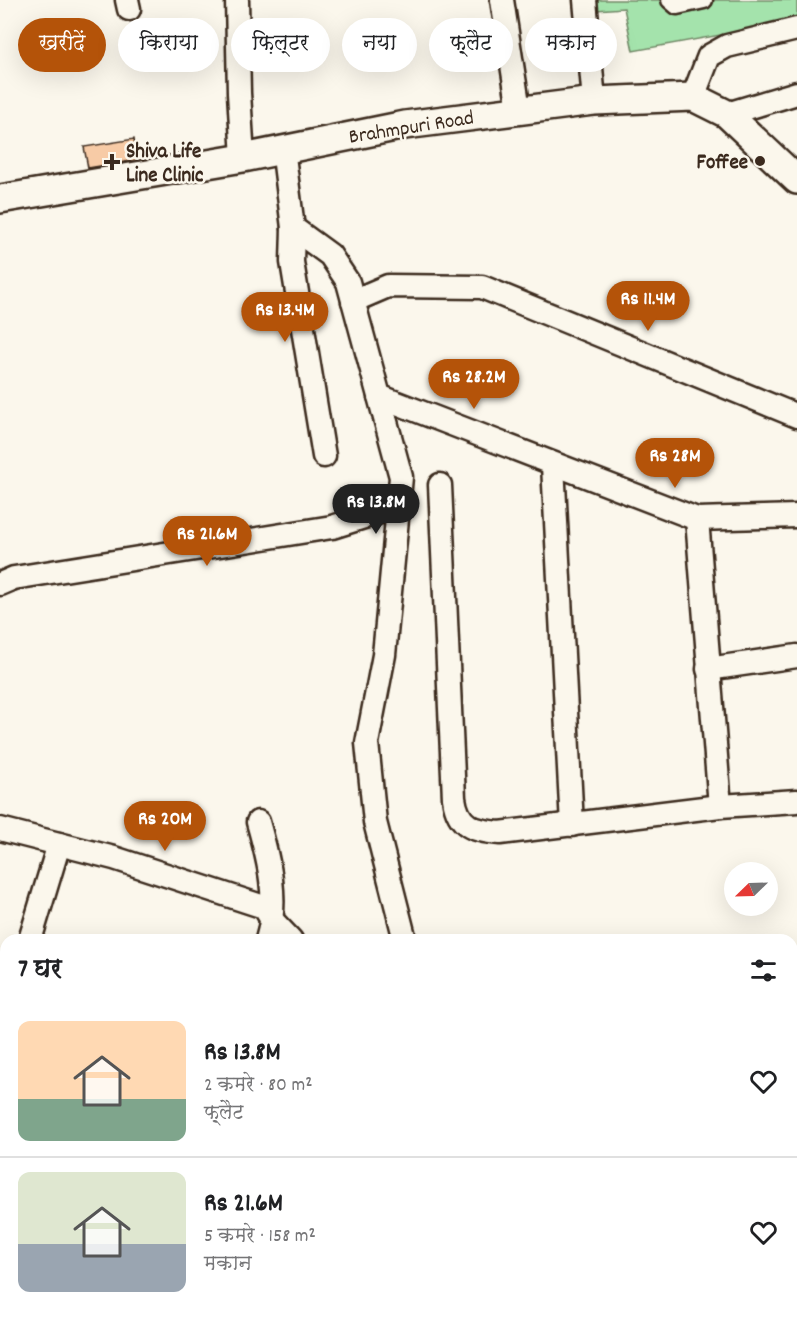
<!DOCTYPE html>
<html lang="hi">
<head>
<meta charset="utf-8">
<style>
	body { margin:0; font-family:Dekko,"Playpen Sans Deva",sans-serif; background:#f6f6f6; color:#202124; height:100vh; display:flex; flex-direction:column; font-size:22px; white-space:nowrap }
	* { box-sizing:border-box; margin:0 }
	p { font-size:20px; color:#757577 }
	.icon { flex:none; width:33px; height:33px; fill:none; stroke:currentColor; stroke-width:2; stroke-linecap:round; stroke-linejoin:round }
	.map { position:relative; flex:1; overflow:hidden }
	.side { position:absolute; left:0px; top:934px; width:798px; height:386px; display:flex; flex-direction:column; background:#fff; border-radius:18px 18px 0 0; box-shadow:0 6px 24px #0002 }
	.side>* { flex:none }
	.hud { position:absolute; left:18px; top:18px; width:762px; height:54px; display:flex; gap:12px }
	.needle { width:39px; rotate:247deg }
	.controls { position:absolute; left:724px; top:862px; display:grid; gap:12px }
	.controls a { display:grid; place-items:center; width:54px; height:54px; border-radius:50%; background:#fff; box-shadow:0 6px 24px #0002; font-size:30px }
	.price { position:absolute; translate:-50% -51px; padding:0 14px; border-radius:21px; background:#b45309; color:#fff; font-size:20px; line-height:39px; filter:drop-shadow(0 2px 3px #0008) }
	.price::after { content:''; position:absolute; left:50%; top:36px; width:18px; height:14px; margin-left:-9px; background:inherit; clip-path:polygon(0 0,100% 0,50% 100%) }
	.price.selected { background:#222; color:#fff }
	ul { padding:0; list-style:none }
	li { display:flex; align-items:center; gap:18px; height:150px; padding:0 18px }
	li+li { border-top:2px solid #e0e0e0 }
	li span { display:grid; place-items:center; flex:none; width:168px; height:120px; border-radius:12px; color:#555 }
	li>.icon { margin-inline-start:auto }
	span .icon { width:72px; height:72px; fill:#fffc; stroke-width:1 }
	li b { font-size:26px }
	h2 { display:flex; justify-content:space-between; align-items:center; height:72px; padding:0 18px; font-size:26px }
	.tag { padding:0 21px; border-radius:27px; background:#fff; box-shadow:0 6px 24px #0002; font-size:21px; line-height:54px }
	.tag.selected { background:#b45309; color:#fff }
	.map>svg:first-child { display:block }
	.green { fill:#a4e3ac; stroke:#708665; stroke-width:1.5 }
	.building { fill:#f7cba6; stroke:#3b2a1e; stroke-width:1.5 }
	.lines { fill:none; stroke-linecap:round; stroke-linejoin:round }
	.pedestrian-casing { stroke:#3b2a1e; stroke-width:21 }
	.minor-casing { stroke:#3b2a1e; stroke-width:27 }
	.tertiary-casing { stroke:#3b2a1e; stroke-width:32 }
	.pedestrian { stroke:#fbf7ec; stroke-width:16 }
	.minor { stroke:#fbf7ec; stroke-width:22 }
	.tertiary { stroke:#fbf7ec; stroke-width:27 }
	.poi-dot { fill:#3b2a1e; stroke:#fbf7ec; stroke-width:2 }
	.labels { text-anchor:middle; stroke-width:5; stroke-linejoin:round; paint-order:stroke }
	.street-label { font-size:21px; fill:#3b2a1e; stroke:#fbf7ec }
	.poi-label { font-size:21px; font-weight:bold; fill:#3b2a1e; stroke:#fbf7ec; text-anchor:start }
</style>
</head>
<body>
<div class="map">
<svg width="797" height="1319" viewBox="0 0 797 1319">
	<rect width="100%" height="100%" fill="#fbf7ec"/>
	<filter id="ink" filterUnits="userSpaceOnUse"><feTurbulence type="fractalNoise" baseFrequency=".0167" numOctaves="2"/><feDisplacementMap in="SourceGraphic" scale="12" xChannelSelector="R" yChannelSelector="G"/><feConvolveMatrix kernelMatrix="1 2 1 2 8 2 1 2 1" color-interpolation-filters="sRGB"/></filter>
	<g filter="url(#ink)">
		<polygon class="green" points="596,0 797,0 797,21 633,51 624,8 596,10"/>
		<polygon class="building" points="134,139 137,160 88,168 84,147"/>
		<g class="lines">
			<g class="pedestrian-casing">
				<polyline id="pedestrian" points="670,0 677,6 704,0"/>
			</g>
			<g class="minor-casing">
				<g id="minor">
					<polyline points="127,0 129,9"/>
					<polyline points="237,0 239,93 243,158"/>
					<polyline points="502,0 519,110"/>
					<polyline points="585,0 594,101"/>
					<polyline points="693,97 709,56 727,46 797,29"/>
					<polyline points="727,114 797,93"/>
					<polyline points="283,148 293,228 330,255 348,282 401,477 384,655 367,743 375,822 405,940"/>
					<polyline points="293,228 292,262 324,456"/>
					<polyline points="353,301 388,286 482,287 797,416"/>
					<polyline points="379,396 697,519 797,516"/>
					<polyline points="553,465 572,825"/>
					<path d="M440,485L454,798C458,827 474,831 500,833L720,806L797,801"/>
					<polyline points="697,519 720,806"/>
					<polyline points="0,584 14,578 332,527 399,506"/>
					<polyline points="708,669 797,656"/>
					<path d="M258,822C269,861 279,900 267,940"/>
					<polyline points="0,829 114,858 264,907 272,920 291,940"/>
					<polyline points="30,940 59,844"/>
					<polyline points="0,1021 6,1013"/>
					<polyline points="792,1021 797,1021"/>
					<polyline points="792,1233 797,1232"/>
					<polyline points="792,1306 797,1305"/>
					<polyline points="497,1314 500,1319"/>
					<polyline points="276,1319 276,1314"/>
					<polyline points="752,1319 765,1314"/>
				</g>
			</g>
			<g class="tertiary-casing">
				<g id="tertiary">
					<polyline points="0,199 243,158 405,125 594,101 693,97 727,114 797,180"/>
					<polyline points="0,1146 6,1150"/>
					<polyline points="171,1314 173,1319"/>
				</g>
			</g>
			<use href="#pedestrian" class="pedestrian"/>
			<use href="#minor" class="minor"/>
			<use href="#tertiary" class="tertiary"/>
		</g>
	</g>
	<g class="poi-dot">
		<circle cx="760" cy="161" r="6"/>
		<path d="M109 153h6v6h6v6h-6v6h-6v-6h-6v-6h6z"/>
	</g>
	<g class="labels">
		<g class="street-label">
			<text transform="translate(411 126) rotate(-9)" y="7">Brahmpuri Road</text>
		</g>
		<g class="poi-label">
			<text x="126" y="157">Shiva Life<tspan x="126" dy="24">Line Clinic</tspan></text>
			<text x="748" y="168" text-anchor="end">Foffee</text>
		</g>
	</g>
</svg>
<div class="controls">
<a><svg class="needle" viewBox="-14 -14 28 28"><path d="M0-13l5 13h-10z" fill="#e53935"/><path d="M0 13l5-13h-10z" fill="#757577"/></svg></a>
</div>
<b class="price" style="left:648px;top:332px">Rs 11.4M</b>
<b class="price" style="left:285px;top:343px">Rs 13.4M</b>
<b class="price" style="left:474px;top:410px">Rs 28.2M</b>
<b class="price" style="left:675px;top:489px">Rs 28M</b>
<b class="price selected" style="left:376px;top:535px">Rs 13.8M</b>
<b class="price" style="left:207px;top:567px">Rs 21.6M</b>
<b class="price" style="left:165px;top:852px">Rs 20M</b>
<div class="hud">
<a class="tag selected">खरीदें</a>
<a class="tag">किराया</a>
<a class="tag">फ़िल्टर</a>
<a class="tag">नया</a>
<a class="tag">फ़्लैट</a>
<a class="tag">मकान</a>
</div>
<section class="side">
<h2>7 घर<svg class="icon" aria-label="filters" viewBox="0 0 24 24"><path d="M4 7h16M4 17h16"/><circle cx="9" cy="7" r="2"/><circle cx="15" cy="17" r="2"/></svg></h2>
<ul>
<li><span style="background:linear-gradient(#ffd9b3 65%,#7fa58c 0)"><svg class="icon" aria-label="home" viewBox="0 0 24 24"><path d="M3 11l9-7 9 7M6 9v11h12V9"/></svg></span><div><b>Rs 13.8M</b><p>2 कमरे · 80 m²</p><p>फ़्लैट</p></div><svg class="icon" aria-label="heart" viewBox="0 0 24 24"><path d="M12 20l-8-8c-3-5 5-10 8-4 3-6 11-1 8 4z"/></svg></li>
<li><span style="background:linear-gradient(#dfe7d0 60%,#9aa5b1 0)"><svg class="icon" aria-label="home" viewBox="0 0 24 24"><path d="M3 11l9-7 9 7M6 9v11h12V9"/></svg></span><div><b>Rs 21.6M</b><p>5 कमरे · 158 m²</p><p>मकान</p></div><svg class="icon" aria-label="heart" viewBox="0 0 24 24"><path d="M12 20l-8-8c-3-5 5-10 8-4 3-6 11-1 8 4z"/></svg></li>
</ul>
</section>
</div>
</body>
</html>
